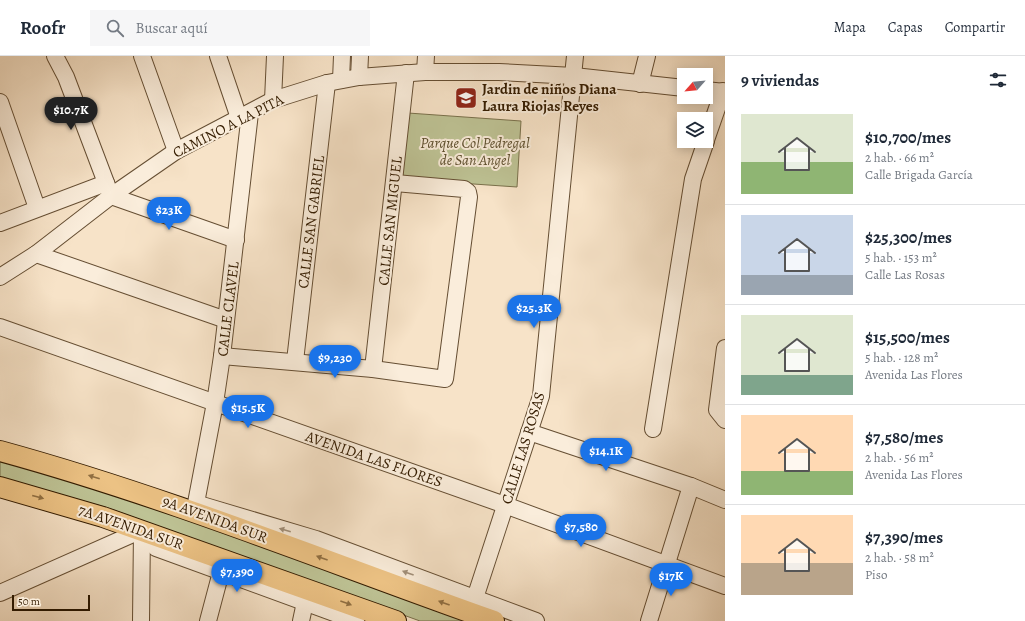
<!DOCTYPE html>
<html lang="es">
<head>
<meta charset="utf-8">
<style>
	body { margin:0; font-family:Alegreya,serif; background:#f6f6f7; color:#1f2937; height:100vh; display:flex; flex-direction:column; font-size:15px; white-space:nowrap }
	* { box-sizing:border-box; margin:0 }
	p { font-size:13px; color:#747a83 }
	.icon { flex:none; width:22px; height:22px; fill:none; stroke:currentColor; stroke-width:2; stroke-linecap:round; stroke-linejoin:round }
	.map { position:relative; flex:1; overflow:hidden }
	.side { display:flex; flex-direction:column; background:#fff; width:300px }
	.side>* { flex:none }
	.needle { width:26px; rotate:243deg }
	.fabs { position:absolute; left:677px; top:12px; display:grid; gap:8px }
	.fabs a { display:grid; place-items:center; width:36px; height:36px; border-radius:0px; background:#fff; box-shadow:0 2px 10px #0003; font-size:20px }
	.scale { position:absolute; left:12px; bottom:10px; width:78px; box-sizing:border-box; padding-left:4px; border:2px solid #341c01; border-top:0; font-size:11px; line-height:14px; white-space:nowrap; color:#341c01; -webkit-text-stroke:3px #faeddb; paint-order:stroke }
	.price { position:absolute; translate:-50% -34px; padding:0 9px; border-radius:14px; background:#1a73e8; color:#fff; font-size:13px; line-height:26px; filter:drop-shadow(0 1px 2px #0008) }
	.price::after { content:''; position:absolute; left:50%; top:24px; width:12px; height:9px; margin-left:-6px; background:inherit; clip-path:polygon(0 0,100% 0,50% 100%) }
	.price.active { background:#222; color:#fff }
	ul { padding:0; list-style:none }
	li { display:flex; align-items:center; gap:12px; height:100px; padding:0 16px }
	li+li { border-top:1px solid #e0e1e3 }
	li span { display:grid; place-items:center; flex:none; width:112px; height:80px; border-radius:0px; color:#555 }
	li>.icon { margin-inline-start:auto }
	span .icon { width:48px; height:48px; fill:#fffc; stroke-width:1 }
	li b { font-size:17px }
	h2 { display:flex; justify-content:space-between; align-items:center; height:48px; padding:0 16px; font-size:17px }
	header { display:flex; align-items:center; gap:24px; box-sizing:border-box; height:56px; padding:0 20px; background:#fff; border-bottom:1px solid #e0e1e3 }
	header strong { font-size:19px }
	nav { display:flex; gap:22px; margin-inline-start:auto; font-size:14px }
	.search { width:280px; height:36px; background:#f6f6f7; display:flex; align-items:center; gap:10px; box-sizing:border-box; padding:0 14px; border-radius:0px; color:#747a83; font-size:15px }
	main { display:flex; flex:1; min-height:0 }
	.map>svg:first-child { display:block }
	.green { fill:#bec395; stroke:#79704b }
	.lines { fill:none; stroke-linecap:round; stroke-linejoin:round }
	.minor-casing { stroke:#654e33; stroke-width:18 }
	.major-casing { stroke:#341c01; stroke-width:22 }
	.minor { stroke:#faeddb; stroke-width:16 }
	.major { stroke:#ecc284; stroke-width:20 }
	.oneway { fill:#906f42 }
	.oneway2 { fill:#a18f79 }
	.labels { text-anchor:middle; stroke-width:4; stroke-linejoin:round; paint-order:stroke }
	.poi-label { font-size:15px; font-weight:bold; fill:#341c01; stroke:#faeddb; text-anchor:start }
	.street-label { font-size:15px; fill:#341c01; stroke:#faeddb }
	.park-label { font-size:15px; font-style:italic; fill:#5d4e2d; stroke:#faeddb }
</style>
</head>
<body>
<header>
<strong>Roofr</strong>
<div class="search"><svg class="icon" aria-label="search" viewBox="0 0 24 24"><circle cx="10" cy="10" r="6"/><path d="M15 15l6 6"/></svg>Buscar aquí</div>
<nav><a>Mapa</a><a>Capas</a><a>Compartir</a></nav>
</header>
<main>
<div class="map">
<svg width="725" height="565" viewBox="0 0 725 565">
	<rect width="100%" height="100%" fill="#f7e3c8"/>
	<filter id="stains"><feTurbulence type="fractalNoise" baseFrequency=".005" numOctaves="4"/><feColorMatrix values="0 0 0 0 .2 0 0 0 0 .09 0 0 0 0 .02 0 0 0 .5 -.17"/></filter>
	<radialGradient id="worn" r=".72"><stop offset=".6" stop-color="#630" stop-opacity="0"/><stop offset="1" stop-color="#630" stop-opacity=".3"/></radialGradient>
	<g class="green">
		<polygon points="408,57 521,65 517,131 401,123"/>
		<polygon points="0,401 59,417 479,565 420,565 108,452 0,421"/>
	</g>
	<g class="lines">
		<g class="minor-casing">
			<g id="minor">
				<polyline points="55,0 66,21 111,140 236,184"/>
				<polyline points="142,0 176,95"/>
				<polyline points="218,0 239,62"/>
				<polyline points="425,16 426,0"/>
				<polyline points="359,21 360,0"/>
				<polyline points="341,24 342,0"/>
				<polyline points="640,28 647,0"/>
				<polyline points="706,34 725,36"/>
				<polyline points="273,44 275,0"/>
				<polyline points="0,46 37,152"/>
				<polyline points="706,84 723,35"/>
				<polyline points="0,167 106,127"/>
				<polyline points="36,198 226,264"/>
				<polyline points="0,221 36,198 111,140 176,95 273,44 327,27 359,21 425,16 499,16 574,20 684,32"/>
				<polyline points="0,271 505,449 725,530"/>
				<polyline points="725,292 717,354 725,364"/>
				<polyline points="222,300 373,313 445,323 469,141 468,136 464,133 395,127"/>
				<polyline points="295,305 327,27"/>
				<polyline points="373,313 406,17"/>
				<polyline points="653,373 693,123 706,85"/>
				<polyline points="529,376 691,430 725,444"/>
				<polyline points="196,447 215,347 222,300 250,57"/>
				<polyline points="202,449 316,483 536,565"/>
				<polyline points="142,474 156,492 356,565"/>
				<polyline points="0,537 142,474"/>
				<polyline points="475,542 541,340 575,0"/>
				<polyline points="141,565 142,474"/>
				<polyline points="208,565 221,516"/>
				<polyline points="301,565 307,537"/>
				<polyline points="649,565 691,430"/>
			</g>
		</g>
		<g class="major-casing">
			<g id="major">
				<path d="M0,395C168,441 330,507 494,565"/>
				<polyline points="0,431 103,461 396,565"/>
			</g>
		</g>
		<use href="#minor" class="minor"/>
		<use href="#major" class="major"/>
	</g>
	<defs><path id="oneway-solid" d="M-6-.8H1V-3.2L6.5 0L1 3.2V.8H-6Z"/></defs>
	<g class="oneway">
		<use href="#oneway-solid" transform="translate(94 421) rotate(-163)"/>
		<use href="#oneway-solid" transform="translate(38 441) rotate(15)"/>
		<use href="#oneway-solid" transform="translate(322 502) rotate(-160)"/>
		<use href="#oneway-solid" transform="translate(346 547) rotate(20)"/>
		<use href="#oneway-solid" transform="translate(444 547) rotate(-160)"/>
	</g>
	<g class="oneway2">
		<use href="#oneway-solid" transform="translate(285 474) rotate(-164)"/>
		<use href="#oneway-solid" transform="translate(408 517) rotate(-160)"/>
	</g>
	<defs>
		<g id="school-square" transform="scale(1.15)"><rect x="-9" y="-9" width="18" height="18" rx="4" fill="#8f2418" stroke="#faeddb"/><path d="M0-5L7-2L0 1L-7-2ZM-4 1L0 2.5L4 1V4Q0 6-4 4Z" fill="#fff"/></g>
	</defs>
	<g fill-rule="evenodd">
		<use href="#school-square" x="466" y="42"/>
	</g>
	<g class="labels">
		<g class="poi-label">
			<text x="482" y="38">Jardin de niños Diana<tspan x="482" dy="17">Laura Riojas Reyes</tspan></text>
		</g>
		<g class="street-label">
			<text transform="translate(228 70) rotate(-27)" y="5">CAMINO A LA PITA</text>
			<text transform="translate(390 165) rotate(-84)" y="5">CALLE SAN MIGUEL</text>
			<text transform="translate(311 166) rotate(-83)" y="5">CALLE SAN GABRIEL</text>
			<text transform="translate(228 253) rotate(-83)" y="5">CALLE CLAVEL</text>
			<text transform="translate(523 392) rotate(-73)" y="5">CALLE LAS ROSAS</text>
			<text transform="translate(374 403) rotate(19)" y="5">AVENIDA LAS FLORES</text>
			<text transform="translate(215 463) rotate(20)" y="5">9A AVENIDA SUR</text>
			<text transform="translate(131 471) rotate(19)" y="5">7A AVENIDA SUR</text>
		</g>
		<g class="park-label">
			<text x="475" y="92">Parque Col Pedregal<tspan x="475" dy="17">de San Angel</tspan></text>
		</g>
	</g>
	<rect width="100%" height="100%" filter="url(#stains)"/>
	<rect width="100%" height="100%" fill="url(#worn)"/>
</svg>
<div class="fabs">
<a><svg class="needle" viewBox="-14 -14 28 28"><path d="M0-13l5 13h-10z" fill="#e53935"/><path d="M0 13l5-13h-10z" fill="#747a83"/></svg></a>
<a><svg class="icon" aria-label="layers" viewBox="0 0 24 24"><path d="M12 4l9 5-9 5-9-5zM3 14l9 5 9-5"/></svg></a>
</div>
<div class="scale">50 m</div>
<b class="price active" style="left:71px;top:75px">$10.7K</b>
<b class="price" style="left:169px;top:175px">$23K</b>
<b class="price" style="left:534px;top:273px">$25.3K</b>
<b class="price" style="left:335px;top:323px">$9,230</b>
<b class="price" style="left:248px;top:373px">$15.5K</b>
<b class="price" style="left:606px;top:416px">$14.1K</b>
<b class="price" style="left:581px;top:492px">$7,580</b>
<b class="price" style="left:237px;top:537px">$7,390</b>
<b class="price" style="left:671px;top:541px">$17K</b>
</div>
<section class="side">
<h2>9 viviendas<svg class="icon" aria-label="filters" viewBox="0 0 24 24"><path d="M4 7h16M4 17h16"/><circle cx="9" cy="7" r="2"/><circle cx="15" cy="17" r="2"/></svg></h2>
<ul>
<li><span style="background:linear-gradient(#dfe7d0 60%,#8fb573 0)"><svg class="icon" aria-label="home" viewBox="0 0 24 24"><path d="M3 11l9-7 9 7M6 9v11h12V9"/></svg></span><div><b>$10,700/mes</b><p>2 hab. · 66 m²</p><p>Calle Brigada García</p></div></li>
<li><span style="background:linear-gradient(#c9d6e8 75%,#9aa5b1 0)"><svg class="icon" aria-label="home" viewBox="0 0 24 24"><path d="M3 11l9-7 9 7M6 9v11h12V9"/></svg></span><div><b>$25,300/mes</b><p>5 hab. · 153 m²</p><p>Calle Las Rosas</p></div></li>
<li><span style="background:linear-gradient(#dfe7d0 75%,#7fa58c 0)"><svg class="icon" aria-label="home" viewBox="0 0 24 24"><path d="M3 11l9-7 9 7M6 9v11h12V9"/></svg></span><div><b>$15,500/mes</b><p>5 hab. · 128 m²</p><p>Avenida Las Flores</p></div></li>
<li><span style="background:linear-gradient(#ffd9b3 70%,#8fb573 0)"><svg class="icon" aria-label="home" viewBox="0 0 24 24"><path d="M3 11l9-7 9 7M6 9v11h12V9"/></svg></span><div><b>$7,580/mes</b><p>2 hab. · 56 m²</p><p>Avenida Las Flores</p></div></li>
<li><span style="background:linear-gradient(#ffd9b3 60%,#b9a48a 0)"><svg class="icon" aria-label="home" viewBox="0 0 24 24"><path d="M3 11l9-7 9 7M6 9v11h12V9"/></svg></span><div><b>$7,390/mes</b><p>2 hab. · 58 m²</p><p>Piso</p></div></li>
</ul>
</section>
</main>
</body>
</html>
